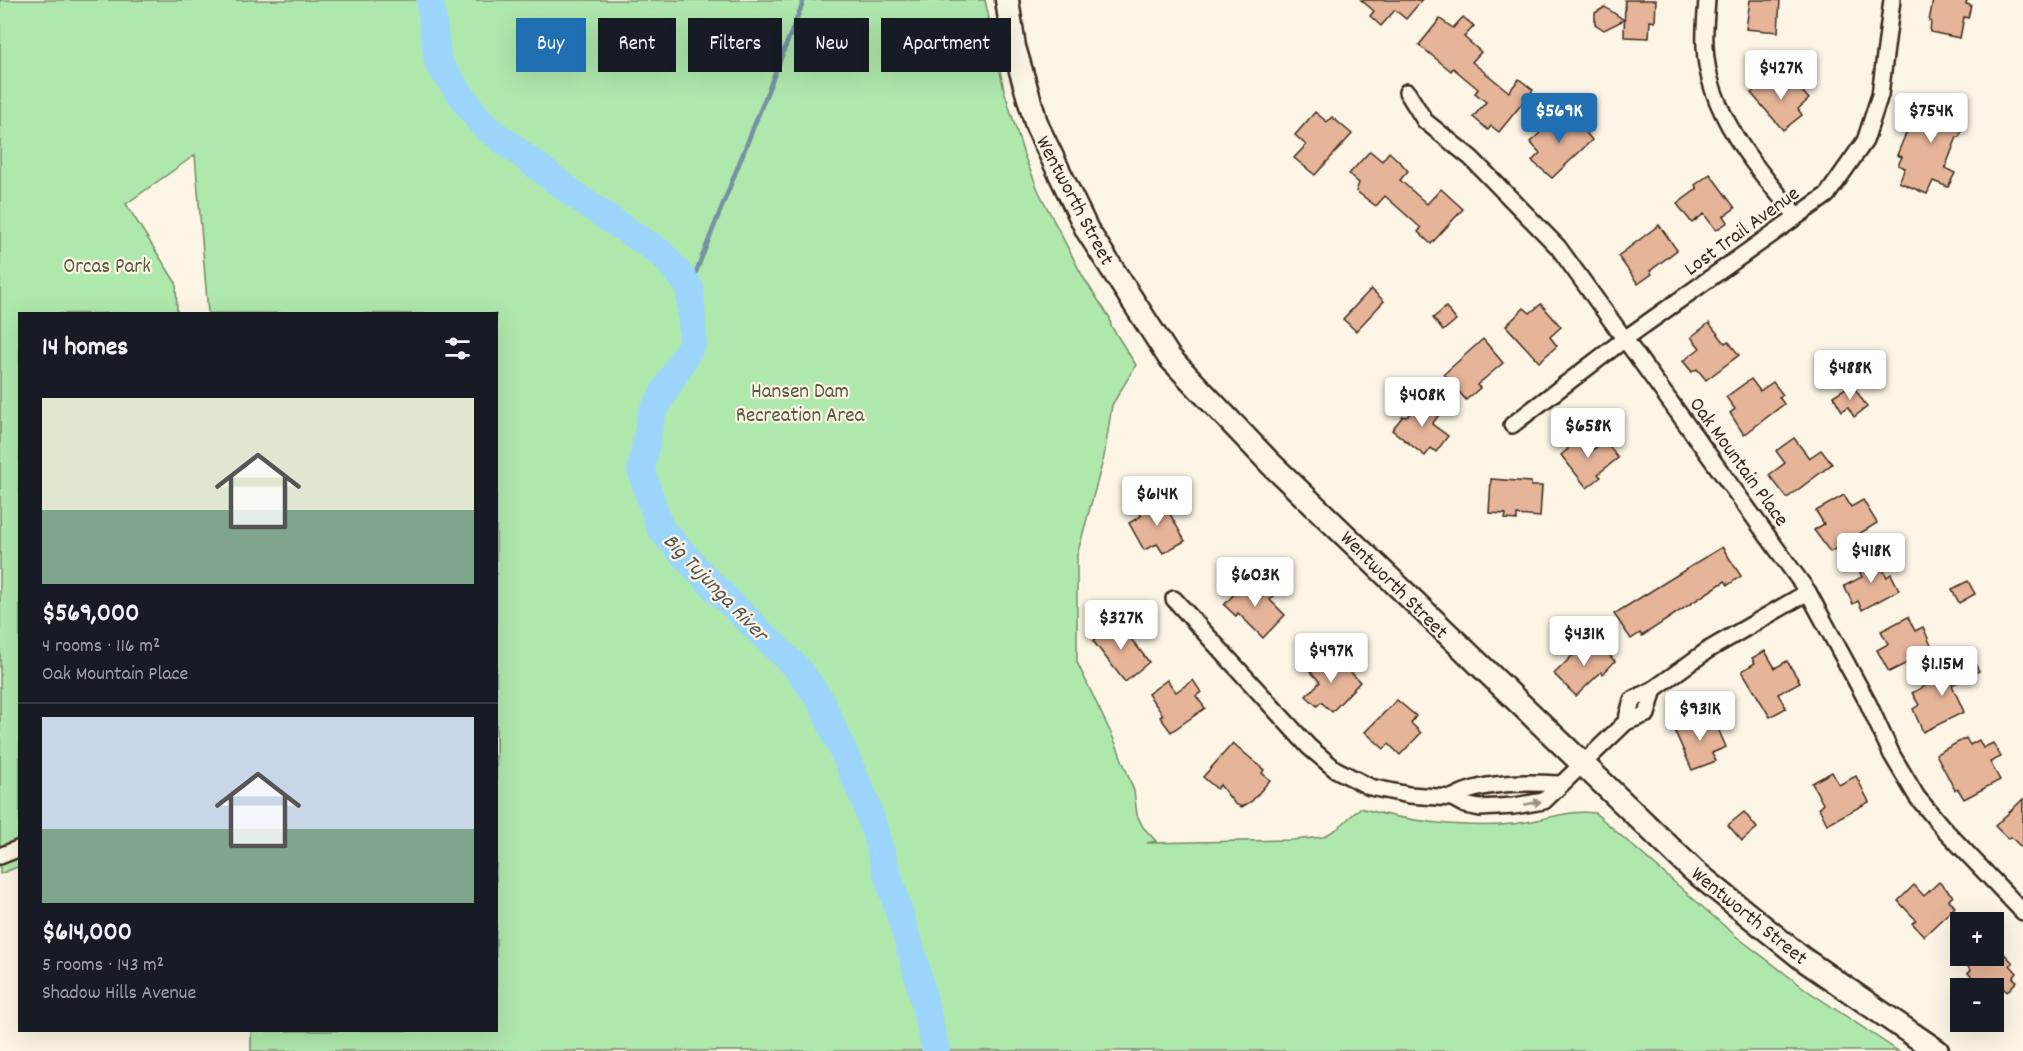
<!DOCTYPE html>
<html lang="en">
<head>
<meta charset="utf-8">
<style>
	body { margin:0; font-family:Dekko,sans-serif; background:#20242c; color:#f1f3f6; height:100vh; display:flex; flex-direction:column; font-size:22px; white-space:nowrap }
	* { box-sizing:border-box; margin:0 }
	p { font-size:20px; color:#9ea1a6 }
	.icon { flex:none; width:33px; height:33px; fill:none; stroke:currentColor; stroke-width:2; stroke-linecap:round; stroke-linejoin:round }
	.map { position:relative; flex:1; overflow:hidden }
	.details { position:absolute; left:18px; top:312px; width:480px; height:720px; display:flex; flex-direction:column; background:#171b24; border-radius:0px; box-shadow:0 6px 24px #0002 }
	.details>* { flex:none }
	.hud { position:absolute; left:516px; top:18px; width:570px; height:54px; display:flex; gap:12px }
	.fabs { position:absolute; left:1950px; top:912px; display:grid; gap:12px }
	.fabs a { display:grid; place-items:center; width:54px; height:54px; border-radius:0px; background:#171b24; box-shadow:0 6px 24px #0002; font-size:30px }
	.price { position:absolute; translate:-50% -51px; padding:0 14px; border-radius:6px; background:#fff; color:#222; font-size:20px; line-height:39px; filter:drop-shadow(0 2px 3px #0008) }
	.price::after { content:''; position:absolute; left:50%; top:36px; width:18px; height:14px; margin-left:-9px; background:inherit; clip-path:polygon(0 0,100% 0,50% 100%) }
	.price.selected { background:#1f6fb2; color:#fff }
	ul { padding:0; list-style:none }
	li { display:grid; align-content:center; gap:12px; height:318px; padding:0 24px }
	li+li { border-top:2px solid #363941 }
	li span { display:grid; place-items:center; height:186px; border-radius:0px; color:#555 }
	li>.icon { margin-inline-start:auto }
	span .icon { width:108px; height:108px; fill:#fffc; stroke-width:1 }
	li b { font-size:26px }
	h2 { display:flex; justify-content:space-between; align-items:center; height:72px; padding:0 24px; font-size:26px }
	.tag { padding:0 21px; border-radius:0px; background:#171b24; box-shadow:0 6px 24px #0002; font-size:21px; line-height:54px }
	.tag.selected { background:#1f6fb2; color:#fff }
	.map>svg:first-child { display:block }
	.green { fill:#afe8ad; stroke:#758966; stroke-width:1.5 }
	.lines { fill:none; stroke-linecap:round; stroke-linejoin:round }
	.stream { stroke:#7591a3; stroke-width:4.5 }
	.river { stroke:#9cd6fc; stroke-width:28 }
	.building { fill:#e6b498; stroke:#3b2a1e; stroke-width:1.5 }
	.minor-casing { stroke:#3b2a1e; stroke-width:20 }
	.secondary-casing { stroke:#3b2a1e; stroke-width:27 }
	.minor { stroke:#fcf5e5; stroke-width:15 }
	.secondary { stroke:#fcf5e5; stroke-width:22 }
	.oneway { fill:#9c9082 }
	.labels { text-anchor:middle; stroke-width:4.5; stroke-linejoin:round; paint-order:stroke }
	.street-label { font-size:21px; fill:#3b2a1e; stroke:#fcf5e5 }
	.park-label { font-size:21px; fill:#585a42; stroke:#fcf5e5 }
	.water-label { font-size:22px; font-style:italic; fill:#535556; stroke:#fcf5e5 }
</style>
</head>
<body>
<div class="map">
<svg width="2023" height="1051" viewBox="0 0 2023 1051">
	<rect width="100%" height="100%" fill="#fcf5e5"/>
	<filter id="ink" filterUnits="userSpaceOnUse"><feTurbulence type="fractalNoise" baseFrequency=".0167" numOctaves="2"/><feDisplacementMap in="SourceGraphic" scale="12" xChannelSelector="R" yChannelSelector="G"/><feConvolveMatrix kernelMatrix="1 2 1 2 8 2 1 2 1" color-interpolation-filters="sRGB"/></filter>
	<g filter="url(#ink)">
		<path class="green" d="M0,0H985L1004,90L1024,155L1039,192L1083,277L1110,318L1111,326L1136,365L1112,405L1104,457L1077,555V662L1116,744L1134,791L1137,815L1143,827L1156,841L1147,843L1293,840L1323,837L1337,829L1360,808C1405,821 1466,829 1512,824C1541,822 1566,809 1595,813L1737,937L1808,991L1898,1051H251V1031L496,1030V314L208,313L195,155L126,204L176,283L177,313L20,314V866L0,874Z"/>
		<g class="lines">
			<polyline class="stream" points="690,287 804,0"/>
			<polyline class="river" points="430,0 438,63 482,124 584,202 661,253 690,287 693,342 651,415 641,470 660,528 710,583 798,669 821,701 866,803 915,964 936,1051"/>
		</g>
		<g class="building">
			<polygon points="1361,0 1422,0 1406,19 1395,10 1381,26 1370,16 1374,11"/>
			<polygon points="1625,0 1656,0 1655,22 1650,21 1649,38 1624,37"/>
			<polygon points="1750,0 1780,0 1778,32 1746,29"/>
			<polygon points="1933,0 1967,0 1966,4 1971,5 1968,18 1964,17 1960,38 1930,32 1931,21 1929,21"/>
			<polygon points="1605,7 1624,20 1604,30 1595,24 1595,13"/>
			<polygon points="1463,17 1474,26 1464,37 1481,52 1472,62 1509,92 1519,79 1533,90 1499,132 1491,126 1488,130 1473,117 1486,102 1475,93 1478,89 1453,68 1451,71 1419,45 1440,19 1453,28"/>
			<polygon points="1789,76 1809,99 1798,109 1802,115 1783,130 1751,93 1770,77 1778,86"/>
			<polygon points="1935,93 1964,106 1959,119 1965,124 1959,137 1957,137 1945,168 1955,173 1948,187 1933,181 1927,194 1899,182 1905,168 1898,165 1902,157 1897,155 1919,102 1929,107"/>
			<polygon points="1566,109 1592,140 1552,178 1532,161 1540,153 1530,142"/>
			<polygon points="1315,112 1327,122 1332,117 1352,134 1315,175 1294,158 1306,145 1295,135"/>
			<polygon points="1370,151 1382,161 1389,152 1401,163 1408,171 1400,180 1427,204 1441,189 1463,209 1431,244 1418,232 1421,228 1385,196 1376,206 1356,191 1359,183 1349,174"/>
			<polygon points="1710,174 1735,208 1724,216 1728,222 1716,230 1704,214 1692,223 1677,204 1697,189 1695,185"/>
			<polygon points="1659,225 1677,250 1650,271 1652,274 1638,284 1618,256"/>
			<polygon points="1371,289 1384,301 1356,331 1343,319"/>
			<polygon points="1541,304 1561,327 1550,337 1557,346 1539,362 1506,326 1524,308 1530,313"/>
			<polygon points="1446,307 1456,320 1443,331 1433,318"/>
			<polygon points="1709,323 1725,343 1728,341 1739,355 1706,380 1697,369 1692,372 1683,361 1700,348 1691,337"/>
			<polygon points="1483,339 1503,363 1477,385 1480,388 1466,400 1444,374"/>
			<polygon points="1751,379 1760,391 1773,382 1783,395 1779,397 1784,404 1744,435 1730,413 1735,409 1726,397"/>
			<polygon points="1852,384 1867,407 1854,417 1848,407 1842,411 1833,396"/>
			<polygon points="1424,398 1441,412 1432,424 1448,436 1436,452 1431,448 1425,456 1392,430 1403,416 1406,417 1414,410"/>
			<polygon points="1581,433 1594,449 1605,441 1618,458 1598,474 1601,477 1587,488 1561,455 1568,449 1566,445"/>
			<polygon points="1794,438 1809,458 1821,450 1832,464 1787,498 1769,475 1785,463 1776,451"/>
			<polygon points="1491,479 1531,482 1531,486 1542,486 1540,517 1517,515 1517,520 1505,519 1506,514 1489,513"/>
			<polygon points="1844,495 1851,507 1863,500 1877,523 1830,552 1814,530 1824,524 1816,511"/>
			<polygon points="1160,496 1185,541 1163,553 1157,544 1144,550 1129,523 1141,516 1138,508"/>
			<polygon points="1722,547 1741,576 1728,585 1725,581 1642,636 1640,633 1631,639 1614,614"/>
			<polygon points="1875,554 1887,577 1891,574 1899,590 1862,610 1858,601 1853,604 1844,586 1862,577 1856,564"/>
			<polygon points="1248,579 1261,592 1265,588 1274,596 1270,600 1285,615 1263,638 1238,613 1236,616 1224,605"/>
			<polygon points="1968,581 1975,594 1959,603 1952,589"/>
			<polygon points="1908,617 1915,631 1923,627 1933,650 1889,672 1877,650 1888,644 1881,631"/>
			<polygon points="1120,619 1131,633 1128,635 1149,662 1125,682 1093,641"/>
			<polygon points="1591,637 1615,661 1603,674 1601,672 1576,696 1554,674"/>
			<polygon points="1765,651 1775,668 1787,661 1800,682 1778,694 1786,708 1770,717 1742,671 1755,663 1752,658"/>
			<polygon points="1327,654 1345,672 1348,669 1360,682 1332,712 1321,702 1317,706 1306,696 1320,682 1310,671"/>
			<polygon points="1972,658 1979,671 1952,685 1964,712 1923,732 1913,709 1919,705 1912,693 1958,668 1957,665"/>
			<polygon points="1167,680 1176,692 1193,680 1201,692 1196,696 1205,708 1171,732 1160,717 1163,715 1148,694"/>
			<polygon points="1397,700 1416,716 1411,723 1421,733 1400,755 1389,744 1384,749 1365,732"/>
			<polygon points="1697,718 1700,725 1714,719 1726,747 1712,753 1716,761 1692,770 1674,729"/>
			<polygon points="1966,738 1970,745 1979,740 1983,748 1993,743 2001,757 1990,762 2000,780 1964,799 1958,789 1955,790 1936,754"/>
			<polygon points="1233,743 1264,770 1262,773 1270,780 1252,801 1242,807 1235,804 1220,785 1217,789 1203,777"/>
			<polygon points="1832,772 1839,785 1856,776 1869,802 1827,824 1819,808 1823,804 1812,783"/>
			<polygon points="2023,799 2023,849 2011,837 2008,839 1995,826"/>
			<polygon points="1744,812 1757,828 1742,841 1728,825"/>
			<polygon points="1939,882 1953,896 1949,900 1955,907 1924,936 1912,923 1916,920 1898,901 1914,885 1924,896"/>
			<polygon points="1994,943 2013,963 2010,965 2017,973 2013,978 2017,981 2007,992 2003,988 1996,994 1994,988 1990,988 1980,978 1976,981 1968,973 1971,970 1958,956 1994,956"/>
		</g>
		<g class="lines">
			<g class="minor-casing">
				<g id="minor">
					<path d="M1707,0C1706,15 1704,31 1705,46C1707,111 1756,169 1796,215"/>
					<polyline points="1407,92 1425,121 1471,158 1558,247 1808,592 1868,703 1892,755 1917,797 1943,828 2023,912"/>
					<polyline points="1512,425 1626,338 1827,195 1865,141 1880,95 1892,0"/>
					<polyline points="1174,599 1309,747 1335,769 1370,787 1409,795 1452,798 1465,805 1480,808 1514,806 1544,801 1626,722 1647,714 1654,689"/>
					<polyline points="1626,722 1632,700 1654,689 1708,650 1808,592"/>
					<path d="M1452,798C1480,781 1527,782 1559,784"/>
					<polyline points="0,856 20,848"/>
				</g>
			</g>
			<g class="secondary-casing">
				<polyline id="secondary" points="1007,0 1014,47 1037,126 1087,230 1169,357 1270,463 1693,870 1803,959 1937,1051"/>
			</g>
			<use href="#minor" class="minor"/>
			<use href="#secondary" class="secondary"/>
		</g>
		<defs><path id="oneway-solid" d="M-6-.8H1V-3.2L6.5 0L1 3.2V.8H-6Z" transform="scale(1.5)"/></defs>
		<use class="oneway" href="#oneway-solid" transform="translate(1533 803) rotate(-11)"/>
	</g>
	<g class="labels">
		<g class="street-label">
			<text transform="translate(1076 200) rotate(62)" y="7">Wentworth Street</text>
			<text transform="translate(1741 230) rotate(-36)" y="7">Lost Trail Avenue</text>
			<text transform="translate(1740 461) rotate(54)" y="7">Oak Mountain Place</text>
			<text transform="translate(1395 584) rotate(45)" y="7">Wentworth Street</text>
			<text transform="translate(1750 915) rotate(39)" y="7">Wentworth Street</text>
		</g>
		<g class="park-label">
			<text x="107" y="272">Orcas Park</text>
			<text x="800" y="397">Hansen Dam<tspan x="800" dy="24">Recreation Area</tspan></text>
		</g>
		<g class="water-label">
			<text transform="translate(717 586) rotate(46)" y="8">Big Tujunga River</text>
		</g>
	</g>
</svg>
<div class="fabs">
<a>+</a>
<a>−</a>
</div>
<b class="price" style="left:1781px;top:101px">$427K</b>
<b class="price selected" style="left:1559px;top:144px">$569K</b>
<b class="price" style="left:1931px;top:144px">$754K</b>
<b class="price" style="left:1850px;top:401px">$488K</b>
<b class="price" style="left:1422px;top:428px">$408K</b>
<b class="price" style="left:1588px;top:459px">$658K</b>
<b class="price" style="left:1157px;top:527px">$614K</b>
<b class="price" style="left:1871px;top:584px">$418K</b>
<b class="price" style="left:1255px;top:608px">$603K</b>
<b class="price" style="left:1121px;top:651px">$327K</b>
<b class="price" style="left:1584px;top:667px">$431K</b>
<b class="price" style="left:1331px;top:684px">$497K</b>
<b class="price" style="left:1942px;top:697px">$1.15M</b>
<b class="price" style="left:1700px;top:742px">$931K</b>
<div class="hud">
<a class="tag selected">Buy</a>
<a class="tag">Rent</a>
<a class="tag">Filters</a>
<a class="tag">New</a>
<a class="tag">Apartment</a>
</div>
<section class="details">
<h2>14 homes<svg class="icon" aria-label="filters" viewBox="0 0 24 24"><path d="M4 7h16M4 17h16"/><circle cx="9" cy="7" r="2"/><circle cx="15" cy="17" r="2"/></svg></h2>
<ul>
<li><span style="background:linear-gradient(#dfe7d0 60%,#7fa58c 0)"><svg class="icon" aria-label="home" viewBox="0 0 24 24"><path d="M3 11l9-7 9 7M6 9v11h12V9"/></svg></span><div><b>$569,000</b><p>4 rooms · 116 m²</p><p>Oak Mountain Place</p></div></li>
<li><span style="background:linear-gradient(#c9d6e8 60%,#7fa58c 0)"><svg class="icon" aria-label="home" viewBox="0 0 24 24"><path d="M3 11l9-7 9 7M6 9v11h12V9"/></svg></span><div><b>$614,000</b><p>5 rooms · 143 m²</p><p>Shadow Hills Avenue</p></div></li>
</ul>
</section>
</div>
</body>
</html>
